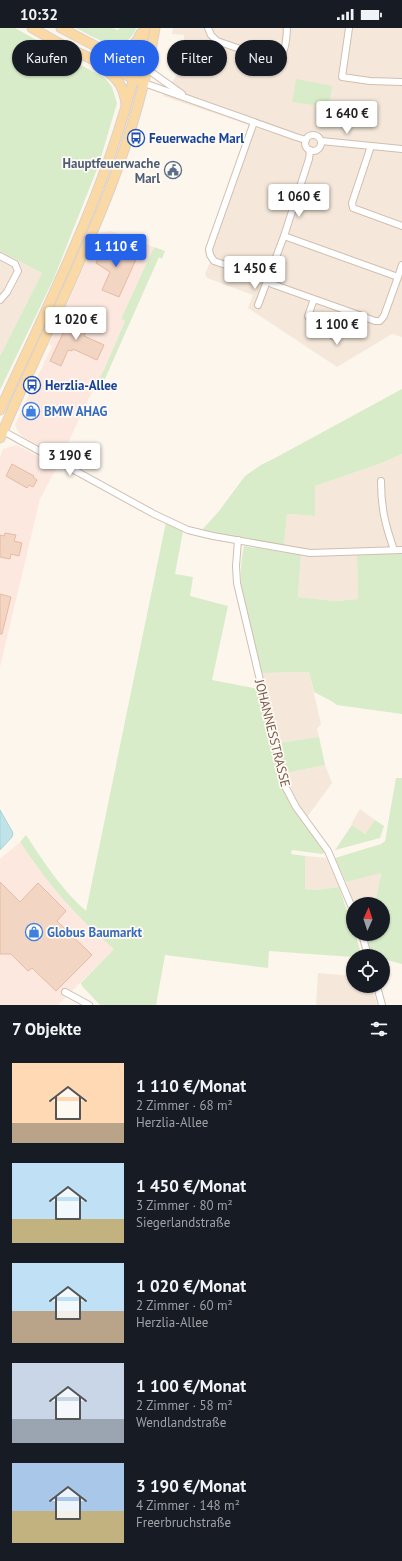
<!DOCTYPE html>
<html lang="de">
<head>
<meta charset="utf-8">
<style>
	body { margin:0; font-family:"PT Sans",sans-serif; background:#242831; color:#f1f3f6; height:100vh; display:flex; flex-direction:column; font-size:15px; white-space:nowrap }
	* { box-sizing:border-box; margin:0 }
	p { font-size:13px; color:#9ea1a6 }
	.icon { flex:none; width:22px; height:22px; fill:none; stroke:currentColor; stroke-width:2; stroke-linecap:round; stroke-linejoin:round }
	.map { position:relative; height:977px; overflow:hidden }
	.details { display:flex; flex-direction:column; background:#171b24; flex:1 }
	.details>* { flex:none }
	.hud { position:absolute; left:12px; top:12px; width:378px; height:36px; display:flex; gap:8px }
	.needle { width:26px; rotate:3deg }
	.buttons { position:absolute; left:346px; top:869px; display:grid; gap:8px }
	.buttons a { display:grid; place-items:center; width:44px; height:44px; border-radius:50%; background:#171b24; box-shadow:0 1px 3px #0004; font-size:20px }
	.price { position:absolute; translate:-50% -34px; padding:0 9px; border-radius:4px; background:#fff; color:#222; font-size:13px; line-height:26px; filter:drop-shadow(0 1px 2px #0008) }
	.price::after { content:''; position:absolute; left:50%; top:24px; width:12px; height:9px; margin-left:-6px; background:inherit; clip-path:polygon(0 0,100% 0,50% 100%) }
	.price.selected { background:#2563eb; color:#fff }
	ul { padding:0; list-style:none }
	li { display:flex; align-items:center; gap:12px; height:100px; padding:0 12px }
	li span { display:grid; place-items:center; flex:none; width:112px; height:80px; border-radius:0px; color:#555 }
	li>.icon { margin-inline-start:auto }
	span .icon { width:48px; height:48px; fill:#fffc; stroke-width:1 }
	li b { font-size:17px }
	h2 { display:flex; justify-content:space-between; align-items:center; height:48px; padding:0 12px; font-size:17px }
	.pill { padding:0 14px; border-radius:18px; background:#171b24; box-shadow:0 1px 3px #0004; font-size:14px; line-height:36px }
	.pill.selected { background:#2563eb; color:#fff }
	.status { display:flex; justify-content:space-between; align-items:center; height:28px; padding:0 20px; background:#171b24; direction:ltr }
	.status svg { height:11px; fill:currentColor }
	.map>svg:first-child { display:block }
	.residential { fill:#f5e8da }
	.commercial { fill:#fde8e0 }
	.green { fill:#d8ecc9 }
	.water { fill:#bfe3e8; stroke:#a5d3da }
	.building { fill:#f3d5c3; stroke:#e6bba3 }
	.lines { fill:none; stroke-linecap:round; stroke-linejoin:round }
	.minor-casing { stroke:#d1beb0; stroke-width:8 }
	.primary-casing { stroke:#dad1cd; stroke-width:11 }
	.minor { stroke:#fff; stroke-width:6 }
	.primary { stroke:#fbd9a5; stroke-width:9 }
	.labels { text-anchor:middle; stroke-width:3.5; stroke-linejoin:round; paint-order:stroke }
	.transit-label { font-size:13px; font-weight:bold; fill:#164399; stroke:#fffaf3; text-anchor:start }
	.service-label { font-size:13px; font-weight:bold; fill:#4e5e75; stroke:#fffaf3; text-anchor:end }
	.shop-label { font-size:13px; font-weight:bold; fill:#366cbe; stroke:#fffaf3; text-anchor:start }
	.street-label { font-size:13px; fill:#7a5c4d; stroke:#fffaf3 }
</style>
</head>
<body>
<div class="status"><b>10:32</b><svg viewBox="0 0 49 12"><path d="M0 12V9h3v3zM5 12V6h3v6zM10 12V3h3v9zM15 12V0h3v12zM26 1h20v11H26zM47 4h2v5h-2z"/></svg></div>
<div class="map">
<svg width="402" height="977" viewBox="0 0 402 977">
	<rect width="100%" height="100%" fill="#fdf6ec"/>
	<g class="residential">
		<polygon points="173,0 402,0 402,309 392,306 337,339 248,280 253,267 207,250 205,246 210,234 205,223 249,99 248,97 234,92 163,68 183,37 184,7 172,6"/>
		<polygon points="0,223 42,245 0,328"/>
		<polygon points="402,426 402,520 314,522 284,518 287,486 315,488 315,458 379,436"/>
		<polygon points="357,526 358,571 336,573 298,569 301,527 315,528"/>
		<polygon points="309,644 321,696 317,701 319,709 278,715 262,645"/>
		<polygon points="325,737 332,755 307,789 294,770 286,745"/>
		<polygon points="360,781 375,792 365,806 351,796"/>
		<polygon points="305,828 326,830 339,859 315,862 305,861"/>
		<polygon points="381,844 375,876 354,876 346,854"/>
		<polygon points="318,945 353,948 353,958 372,958 377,977 316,977"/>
	</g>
	<g class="commercial">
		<polygon points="111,203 154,219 121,291 125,293 104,342 88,372 61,430 29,414 20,406 15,397 52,318 49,317 99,205"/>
		<polygon points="17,417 57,439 40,471 0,639 0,429 3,421"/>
		<polygon points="20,814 36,838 69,878 114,921 58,977 0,977 0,831"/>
	</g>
	<g class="green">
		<polygon points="0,0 15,0 106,51 112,59 117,75 99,136 54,250 0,362 0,328 42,245 0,223"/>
		<path d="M76,0H111L118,2L120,0H136C135,5 133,7 129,11C115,25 91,7 76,0Z"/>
		<polygon points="296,51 332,58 329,79 292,74"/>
		<polygon points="154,219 165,223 162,231 159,229 100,362 94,359 104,342 125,293 121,291"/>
		<polygon points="402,361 402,426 379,436 315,458 315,488 287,486 284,518 201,503 219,483 245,448 261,437 275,430"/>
		<path d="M166,494L183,503L175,546L193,549L190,568L228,578L212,652L259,661L294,780L324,822L325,825L322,826L292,822L291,826L305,828V861L315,862L339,859L353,900V906H355L362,928L353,929L269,923L268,940L165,927L156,977H100L82,958L81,955L114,921C77,890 46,854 20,814L26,807C43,833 62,862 86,883Z"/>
		<path d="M244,518L301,527L298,569L336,573L358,571L357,526H402V686L337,677L333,674L314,664L309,644L262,645C251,605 234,560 244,518Z"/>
		<polygon points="319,709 325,737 286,745 278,715"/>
		<polygon points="396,750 402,750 402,936 383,931 383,928 372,928 365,906 383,906 383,876 375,876 381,845 346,854 335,830 381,816 385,813"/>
		<polygon points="375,792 384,798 380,810 335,822 352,797 365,806"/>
	</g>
	<polygon class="water" points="0,782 13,805 12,809 0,822"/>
	<g class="building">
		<polygon points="104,217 119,224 121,220 138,227 119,269 102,262 110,244 96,235"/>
		<polygon points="72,286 91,294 84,308 104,317 97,332 73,321 72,323 68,322 61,338 50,333"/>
		<polygon points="12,436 34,448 33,449 37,452 33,459 29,457 27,460 6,448"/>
		<polygon points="5,505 16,507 14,513 22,515 19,528 11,526 10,531 0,529 0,507 4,508"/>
		<polygon points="0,566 11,569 2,606 0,606"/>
		<polygon points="0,854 20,874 38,855 66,883 57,893 92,927 56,963 32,940 28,943 11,926 0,926"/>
	</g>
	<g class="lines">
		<g class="minor-casing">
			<g id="minor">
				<path d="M208,0L211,7L217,13L266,30C287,32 286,15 287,0"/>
				<polyline points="349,0 342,49 370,53 402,54"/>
				<polyline points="147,41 182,66"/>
				<polyline points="144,55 296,109 306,112"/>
				<polyline points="254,94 209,221 210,227 214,233 261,249 272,256 314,271 308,288 311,293 333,308 336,309 356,297 359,287 314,271"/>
				<circle cx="313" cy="115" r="8"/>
				<polyline points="321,113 402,121"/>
				<polyline points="371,118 352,175 353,180 402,198"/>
				<polyline points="284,208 398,249 384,288 380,293 375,293 359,287"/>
				<polyline points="0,228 15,236 18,243 7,264 0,272"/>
				<polyline points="398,249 402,237"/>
				<polyline points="258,277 284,208 309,131 310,122"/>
				<polyline points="1,402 154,486 188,502 213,508 310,525 402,522"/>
				<path d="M381,453C381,480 385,496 394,522"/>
				<polyline points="238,512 236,538 237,555 285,758 296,779 328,823 353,882"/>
				<polyline points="362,906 368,928"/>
				<polyline points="377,958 382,977"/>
				<polyline points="65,964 89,977"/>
			</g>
		</g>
		<g class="primary-casing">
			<g id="primary">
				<polyline points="32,0 66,19 139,53"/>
				<polyline points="61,0 99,20 142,39"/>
				<path d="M110,23C124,26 136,18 141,5"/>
				<path d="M104,41C118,50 124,60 126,76"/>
				<path d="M0,382C58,256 119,137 145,0"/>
				<path d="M0,410C57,276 132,146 155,0"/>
			</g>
		</g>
		<use href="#minor" class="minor"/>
		<use href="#primary" class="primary"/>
	</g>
	<defs>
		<g id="bus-ring" transform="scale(0.9)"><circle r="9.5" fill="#fffaf3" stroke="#1a4fb4" stroke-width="1.5"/><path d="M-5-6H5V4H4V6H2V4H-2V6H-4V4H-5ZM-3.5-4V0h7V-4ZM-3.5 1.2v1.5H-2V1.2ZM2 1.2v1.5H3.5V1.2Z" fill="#1a4fb4"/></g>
		<g id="civic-ring" transform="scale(0.9)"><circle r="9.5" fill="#fffaf3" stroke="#5c6f8a" stroke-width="1.5"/><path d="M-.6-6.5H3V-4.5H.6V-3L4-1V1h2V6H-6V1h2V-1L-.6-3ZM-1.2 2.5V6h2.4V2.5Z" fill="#5c6f8a"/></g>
		<g id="shop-ring" transform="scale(0.9)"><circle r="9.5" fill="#fffaf3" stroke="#3f7fe0" stroke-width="1.5"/><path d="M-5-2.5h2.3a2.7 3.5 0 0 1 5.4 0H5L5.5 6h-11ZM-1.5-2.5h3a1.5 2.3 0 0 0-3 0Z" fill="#3f7fe0"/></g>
	</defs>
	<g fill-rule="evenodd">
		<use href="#bus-ring" x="136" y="110"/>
		<use href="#civic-ring" x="173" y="142"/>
		<use href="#bus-ring" x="32" y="357"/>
		<use href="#shop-ring" x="31" y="383"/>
		<use href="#shop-ring" x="34" y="904"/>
	</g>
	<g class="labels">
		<g class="transit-label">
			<text x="149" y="115">Feuerwache Marl</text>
			<text x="45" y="362">Herzlia-Allee</text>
		</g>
		<g class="service-label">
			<text x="160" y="140">Hauptfeuerwache<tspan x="160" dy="15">Marl</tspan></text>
		</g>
		<g class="shop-label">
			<text x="44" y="388">BMW AHAG</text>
			<text x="47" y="909">Globus Baumarkt</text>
		</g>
		<g class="street-label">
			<text transform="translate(273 705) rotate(76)" y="5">JOHANNESSTRASSE</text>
		</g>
	</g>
</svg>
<div class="buttons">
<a><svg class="needle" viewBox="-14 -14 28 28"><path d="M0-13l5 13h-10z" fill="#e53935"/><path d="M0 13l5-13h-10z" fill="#9ea1a6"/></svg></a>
<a><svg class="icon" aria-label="locate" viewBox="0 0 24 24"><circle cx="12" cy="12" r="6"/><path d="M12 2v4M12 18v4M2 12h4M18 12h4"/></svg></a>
</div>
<b class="price" style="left:347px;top:107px">1 640 €</b>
<b class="price" style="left:299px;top:190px">1 060 €</b>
<b class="price selected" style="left:116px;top:240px">1 110 €</b>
<b class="price" style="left:255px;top:262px">1 450 €</b>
<b class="price" style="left:76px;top:313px">1 020 €</b>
<b class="price" style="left:337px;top:318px">1 100 €</b>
<b class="price" style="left:70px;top:449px">3 190 €</b>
<div class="hud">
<a class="pill">Kaufen</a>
<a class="pill selected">Mieten</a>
<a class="pill">Filter</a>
<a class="pill">Neu</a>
</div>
</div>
<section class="details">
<h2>7 Objekte<svg class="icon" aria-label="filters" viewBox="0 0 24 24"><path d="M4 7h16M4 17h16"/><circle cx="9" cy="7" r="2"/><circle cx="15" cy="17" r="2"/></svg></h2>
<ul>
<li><span style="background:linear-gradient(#ffd9b3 75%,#b9a48a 0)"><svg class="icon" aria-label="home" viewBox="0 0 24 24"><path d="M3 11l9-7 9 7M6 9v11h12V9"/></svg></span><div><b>1 110 €/Monat</b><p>2 Zimmer · 68 m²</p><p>Herzlia-Allee</p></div></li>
<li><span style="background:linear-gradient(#bfe0f5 70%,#c2b280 0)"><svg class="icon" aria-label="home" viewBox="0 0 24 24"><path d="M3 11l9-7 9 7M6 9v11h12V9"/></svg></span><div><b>1 450 €/Monat</b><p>3 Zimmer · 80 m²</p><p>Siegerlandstraße</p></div></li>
<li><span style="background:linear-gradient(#bfe0f5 60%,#b9a48a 0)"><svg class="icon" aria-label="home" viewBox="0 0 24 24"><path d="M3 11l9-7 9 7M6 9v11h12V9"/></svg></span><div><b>1 020 €/Monat</b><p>2 Zimmer · 60 m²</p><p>Herzlia-Allee</p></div></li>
<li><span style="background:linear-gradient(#c9d6e8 70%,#9aa5b1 0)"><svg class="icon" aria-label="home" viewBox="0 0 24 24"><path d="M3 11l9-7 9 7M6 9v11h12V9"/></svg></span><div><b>1 100 €/Monat</b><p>2 Zimmer · 58 m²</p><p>Wendlandstraße</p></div></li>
<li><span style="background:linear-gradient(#a9c7e8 60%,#c2b280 0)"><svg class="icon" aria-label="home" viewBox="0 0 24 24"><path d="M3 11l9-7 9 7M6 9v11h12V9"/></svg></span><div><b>3 190 €/Monat</b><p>4 Zimmer · 148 m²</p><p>Freerbruchstraße</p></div></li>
</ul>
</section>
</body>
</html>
